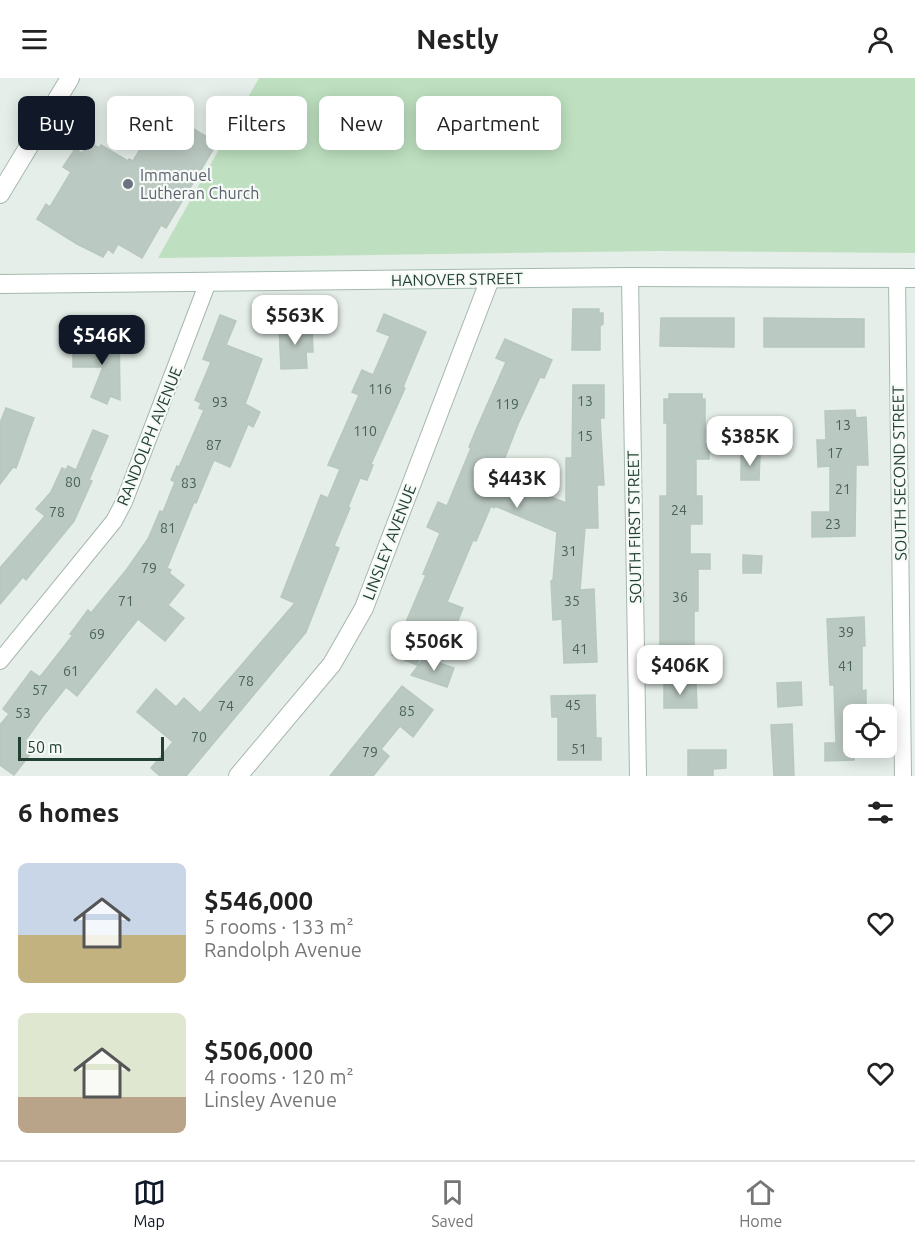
<!DOCTYPE html>
<html lang="en">
<head>
<meta charset="utf-8">
<style>
	body { margin:0; font-family:Ubuntu,sans-serif; background:#f2f2f2; color:#222; height:100vh; display:flex; flex-direction:column; font-size:22px; white-space:nowrap }
	* { box-sizing:border-box; margin:0 }
	p { font-size:20px; color:#767676 }
	.icon { flex:none; width:33px; height:33px; fill:none; stroke:currentColor; stroke-width:2; stroke-linecap:round; stroke-linejoin:round }
	.map { position:relative; height:698px; overflow:hidden }
	.details { display:flex; flex-direction:column; background:#fff; flex:1 }
	.details>* { flex:none }
	.guide { position:absolute; left:18px; top:18px; width:600px; height:54px; display:flex; gap:12px }
	.controls { position:absolute; left:843px; top:626px; display:grid; gap:12px }
	.controls a { display:grid; place-items:center; width:54px; height:54px; border-radius:9px; background:#fff; box-shadow:0 3px 15px #0003; font-size:30px }
	.scale { position:absolute; left:18px; bottom:15px; width:146px; box-sizing:border-box; padding-left:6px; border:3px solid #234133; border-top:0; font-size:16px; line-height:21px; white-space:nowrap; color:#234133; -webkit-text-stroke:4px #f6faf7; paint-order:stroke }
	.price { position:absolute; translate:-50% -51px; padding:0 14px; border-radius:12px; background:#fff; color:#222; font-size:20px; line-height:39px; filter:drop-shadow(0 2px 3px #0008) }
	.price::after { content:''; position:absolute; left:50%; top:36px; width:18px; height:14px; margin-left:-9px; background:inherit; clip-path:polygon(0 0,100% 0,50% 100%) }
	.price.current { background:#111827; color:#fff }
	ul { padding:0; list-style:none }
	li { display:flex; align-items:center; gap:18px; height:150px; padding:0 18px }
	li span { display:grid; place-items:center; flex:none; width:168px; height:120px; border-radius:9px; color:#555 }
	li>.icon { margin-inline-start:auto }
	span .icon { width:72px; height:72px; fill:#fffc; stroke-width:1 }
	li b { font-size:26px }
	h2 { display:flex; justify-content:space-between; align-items:center; height:72px; padding:0 18px; font-size:26px }
	.chip { padding:0 21px; border-radius:9px; background:#fff; box-shadow:0 3px 15px #0003; font-size:21px; line-height:54px }
	.chip.current { background:#111827; color:#fff }
	header { display:flex; justify-content:space-between; align-items:center; height:78px; padding:0 18px; background:#fff; font-size:27px; font-weight:600 }
	.menu { display:flex; justify-content:space-around; align-items:center; height:84px; border-top:2px solid #e0e0e0; background:#fff; font-size:16px; color:#767676 }
	.menu a { display:grid; justify-items:center; gap:3px }
	.menu .current { color:#111827 }
	.map>svg:first-child { display:block }
	.green { fill:#bee0c0 }
	.building { fill:#bac9c1; stroke:#b7c8be; stroke-width:1.5 }
	.lines { fill:none; stroke-linecap:round; stroke-linejoin:round }
	.minor-casing { stroke:#a7b7ae; stroke-width:18 }
	.tertiary-casing { stroke:#a7b7ae; stroke-width:20 }
	.secondary-casing { stroke:#a3baae; stroke-width:20 }
	.minor { stroke:#fff; stroke-width:16 }
	.tertiary { stroke:#fff; stroke-width:18 }
	.secondary { stroke:#fff; stroke-width:18 }
	.worship-dot { fill:#6b7280; stroke:#f6faf7; stroke-width:2 }
	.labels { text-anchor:middle; stroke-width:4.5; stroke-linejoin:round; paint-order:stroke }
	.number-label { font-size:14px; fill:#496356 }
	.worship-label { font-size:16px; fill:#5b616d; stroke:#f6faf7; text-anchor:start }
	.street-label { font-size:16px; fill:#234133; stroke:#f6faf7 }
</style>
</head>
<body>
<header><svg class="icon" aria-label="menu" viewBox="0 0 24 24"><path d="M4 6h16M4 12h16M4 18h16"/></svg>Nestly<svg class="icon" aria-label="person" viewBox="0 0 24 24"><circle cx="12" cy="8" r="4"/><path d="M4 21q1-7 8-7t8 7"/></svg></header>
<div class="map">
<svg width="915" height="698" viewBox="0 0 915 698">
	<rect width="100%" height="100%" fill="#e5eee8"/>
	<polygon class="green" points="259,0 915,0 915,175 658,173 158,180"/>
	<g class="building">
		<polygon points="172,38 217,65 166,150 161,147 142,180 118,166 113,175 108,171 103,179 77,166 37,141 46,126 50,129 71,94 63,89 75,71 82,75 89,64 99,70 101,67 128,83 129,81 133,83 154,48 163,53"/>
		<polygon points="573,231 599,231 599,235 603,235 603,246 600,248 600,272 572,272"/>
		<polygon points="384,236 426,254 403,309 405,310 371,386 373,387 367,402 360,400 348,429 350,430 334,468 339,470 306,554 186,698 160,698 151,690 173,664 137,634 156,611 176,629 184,620 200,635 295,525 281,519 321,417 328,420 340,391 328,387 359,317 352,314 362,292 373,297 390,258 377,253"/>
		<polygon points="220,237 236,243 226,267 262,281 245,326 260,334 253,349 248,346 230,389 214,382 196,425 194,424 167,490 171,492 169,495 184,507 168,527 184,540 165,563 138,541 77,618 66,609 43,638 25,663 35,670 14,697 0,687 0,647 9,636 3,631 31,593 40,599 73,557 70,556 88,532 91,535 127,491 148,461 160,433 163,434 175,404 171,402 177,388 179,389 204,332 199,330 201,325 195,322 211,284 203,281"/>
		<polygon points="661,240 734,240 734,269 660,268"/>
		<polygon points="764,240 864,241 864,269 764,269"/>
		<polygon points="312,246 313,274 306,274 307,290 281,291 279,248"/>
		<polygon points="119,247 120,322 110,318 107,326 91,319 103,289 73,289 73,266 112,265"/>
		<polygon points="505,261 552,282 544,300 540,299 518,346 502,387 533,400 529,410 566,425 566,380 572,380 573,307 604,307 604,340 600,340 604,407 597,407 598,450 585,450 580,512 594,511 597,584 564,585 562,541 553,542 551,503 553,502 557,454 495,428 494,430 491,428 476,463 473,462 447,524 463,530 453,555 433,546 417,587 392,577 426,497 423,496 440,455 427,449 438,424 447,428 471,370 469,369 476,352 506,284 496,280"/>
		<polygon points="669,316 702,316 702,321 705,321 705,366 709,366 709,381 696,381 696,418 702,418 702,446 690,446 690,476 710,476 710,491 698,491 698,533 694,533 694,577 660,576 660,418 667,418 667,345 664,345 664,321 669,321"/>
		<polygon points="6,330 34,340 16,390 13,389 0,406 0,345"/>
		<polygon points="855,332 856,340 866,339 868,387 856,387 855,458 812,459 812,434 830,434 830,388 818,389 817,362 826,362 825,333"/>
		<polygon points="93,352 108,358 89,402 92,403 74,443 26,502 23,499 0,526 0,490 45,438 36,431 51,414 62,390 66,392 68,388 76,392"/>
		<polygon points="741,375 760,376 759,402 741,402"/>
		<polygon points="743,477 762,478 761,495 743,495"/>
		<polygon points="864,539 865,568 862,568 862,613 866,612 866,636 854,636 854,682 825,683 825,665 836,665 834,607 830,607 827,541"/>
		<polygon points="424,580 454,590 447,609 411,597"/>
		<polygon points="801,604 802,627 778,629 777,605"/>
		<polygon points="664,606 696,606 697,630 664,630"/>
		<polygon points="402,608 433,632 413,659 400,648 381,671 389,678 373,698 330,698"/>
		<polygon points="595,617 596,660 601,660 601,682 558,682 558,639 552,639 551,618"/>
		<polygon points="792,646 794,698 774,698 771,647"/>
		<polygon points="688,672 726,672 726,690 713,691 713,698 688,698"/>
	</g>
	<g class="lines">
		<g class="minor-casing">
			<g id="minor">
				<polyline points="630,199 638,698"/>
				<polyline points="897,200 903,698"/>
				<polyline points="0,583 114,443 124,424 208,204"/>
			</g>
		</g>
		<g class="tertiary-casing">
			<polyline id="tertiary" points="238,698 332,586 364,530 490,201"/>
		</g>
		<g class="secondary-casing">
			<g id="secondary">
				<polyline points="0,116 70,0"/>
				<polyline points="0,206 630,199 915,200"/>
			</g>
		</g>
		<use href="#minor" class="minor"/>
		<use href="#tertiary" class="tertiary"/>
		<use href="#secondary" class="secondary"/>
	</g>
	<circle class="worship-dot" cx="128" cy="106" r="6"/>
	<g class="labels">
		<g class="number-label">
			<text x="380" y="316">116</text>
			<text x="585" y="328">13</text>
			<text x="220" y="329">93</text>
			<text x="507" y="331">119</text>
			<text x="843" y="352">13</text>
			<text x="365" y="358">110</text>
			<text x="585" y="363">15</text>
			<text x="214" y="372">87</text>
			<text x="835" y="380">17</text>
			<text x="73" y="409">80</text>
			<text x="189" y="410">83</text>
			<text x="843" y="416">21</text>
			<text x="679" y="437">24</text>
			<text x="57" y="439">78</text>
			<text x="833" y="451">23</text>
			<text x="168" y="455">81</text>
			<text x="569" y="478">31</text>
			<text x="149" y="495">79</text>
			<text x="680" y="524">36</text>
			<text x="126" y="528">71</text>
			<text x="572" y="528">35</text>
			<text x="846" y="559">39</text>
			<text x="97" y="561">69</text>
			<text x="580" y="576">41</text>
			<text x="846" y="593">41</text>
			<text x="71" y="598">61</text>
			<text x="246" y="608">78</text>
			<text x="40" y="617">57</text>
			<text x="573" y="632">45</text>
			<text x="226" y="633">74</text>
			<text x="407" y="638">85</text>
			<text x="23" y="640">53</text>
			<text x="199" y="664">70</text>
			<text x="579" y="676">51</text>
			<text x="370" y="679">79</text>
		</g>
		<g class="worship-label">
			<text x="140" y="103">Immanuel<tspan x="140" dy="18">Lutheran Church</tspan></text>
		</g>
		<g class="street-label">
			<text transform="translate(457 201) rotate(-1)" y="6">HANOVER STREET</text>
			<text transform="translate(149 358) rotate(-68)" y="6">RANDOLPH AVENUE</text>
			<text transform="translate(899 395) rotate(-91)" y="6">SOUTH SECOND STREET</text>
			<text transform="translate(634 449) rotate(-91)" y="6">SOUTH FIRST STREET</text>
			<text transform="translate(389 464) rotate(-69)" y="6">LINSLEY AVENUE</text>
		</g>
	</g>
</svg>
<div class="controls">
<a><svg class="icon" aria-label="locate" viewBox="0 0 24 24"><circle cx="12" cy="12" r="6"/><path d="M12 2v4M12 18v4M2 12h4M18 12h4"/></svg></a>
</div>
<div class="scale">50 m</div>
<b class="price" style="left:295px;top:268px">$563K</b>
<b class="price current" style="left:102px;top:288px">$546K</b>
<b class="price" style="left:750px;top:389px">$385K</b>
<b class="price" style="left:517px;top:431px">$443K</b>
<b class="price" style="left:434px;top:594px">$506K</b>
<b class="price" style="left:680px;top:618px">$406K</b>
<div class="guide">
<a class="chip current">Buy</a>
<a class="chip">Rent</a>
<a class="chip">Filters</a>
<a class="chip">New</a>
<a class="chip">Apartment</a>
</div>
</div>
<section class="details">
<h2>6 homes<svg class="icon" aria-label="filters" viewBox="0 0 24 24"><path d="M4 7h16M4 17h16"/><circle cx="9" cy="7" r="2"/><circle cx="15" cy="17" r="2"/></svg></h2>
<ul>
<li><span style="background:linear-gradient(#c9d6e8 60%,#c2b280 0)"><svg class="icon" aria-label="home" viewBox="0 0 24 24"><path d="M3 11l9-7 9 7M6 9v11h12V9"/></svg></span><div><b>$546,000</b><p>5 rooms · 133 m²</p><p>Randolph Avenue</p></div><svg class="icon" aria-label="heart" viewBox="0 0 24 24"><path d="M12 20l-8-8c-3-5 5-10 8-4 3-6 11-1 8 4z"/></svg></li>
<li><span style="background:linear-gradient(#dfe7d0 70%,#b9a48a 0)"><svg class="icon" aria-label="home" viewBox="0 0 24 24"><path d="M3 11l9-7 9 7M6 9v11h12V9"/></svg></span><div><b>$506,000</b><p>4 rooms · 120 m²</p><p>Linsley Avenue</p></div><svg class="icon" aria-label="heart" viewBox="0 0 24 24"><path d="M12 20l-8-8c-3-5 5-10 8-4 3-6 11-1 8 4z"/></svg></li>
</ul>
</section>
<nav class="menu">
<a class="current"><svg class="icon" aria-label="map" viewBox="0 0 24 24"><path d="M3 6l6-2 6 2 6-2v14l-6 2-6-2-6 2zM9 4v14M15 6v14"/></svg>Map</a>
<a><svg class="icon" aria-label="saved" viewBox="0 0 24 24"><path d="M7 4h10v16l-5-4-5 4z"/></svg>Saved</a>
<a><svg class="icon" aria-label="home" viewBox="0 0 24 24"><path d="M3 11l9-7 9 7M6 9v11h12V9"/></svg>Home</a>
</nav>
</body>
</html>
